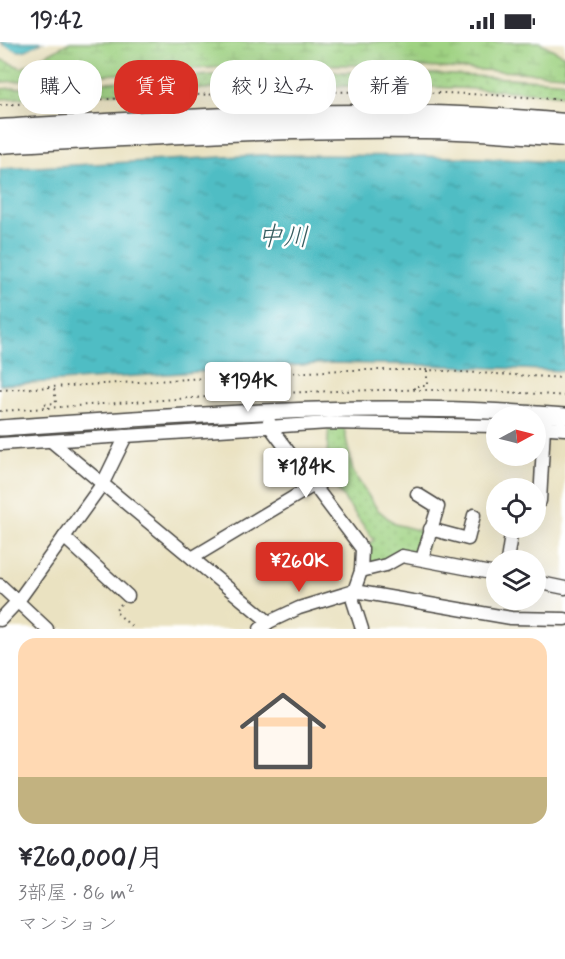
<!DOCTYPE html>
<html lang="ja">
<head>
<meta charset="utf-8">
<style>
	body { margin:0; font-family:Mynerve,"Klee One",sans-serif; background:#f2f2f3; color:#2b2b33; height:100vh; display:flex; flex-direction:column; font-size:22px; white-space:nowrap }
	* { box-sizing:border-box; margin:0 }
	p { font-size:20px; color:#7c7c81 }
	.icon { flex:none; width:33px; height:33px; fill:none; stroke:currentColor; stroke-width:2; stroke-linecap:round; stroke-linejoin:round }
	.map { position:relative; height:587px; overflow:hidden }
	.sheet { display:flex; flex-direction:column; background:#fff; flex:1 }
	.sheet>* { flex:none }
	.banner { position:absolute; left:18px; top:18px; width:530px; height:54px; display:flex; gap:12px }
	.needle { width:39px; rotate:83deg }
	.controls { position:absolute; left:486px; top:364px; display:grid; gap:12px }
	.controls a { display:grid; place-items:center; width:60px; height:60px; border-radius:50%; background:#fff; box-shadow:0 6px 24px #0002; font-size:30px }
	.price { position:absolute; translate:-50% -51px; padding:0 14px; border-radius:6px; background:#fff; color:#222; font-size:20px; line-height:39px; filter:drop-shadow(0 2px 3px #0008) }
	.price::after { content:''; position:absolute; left:50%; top:36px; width:18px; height:14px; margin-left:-9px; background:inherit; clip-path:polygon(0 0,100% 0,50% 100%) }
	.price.selected { background:#d93025; color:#fff }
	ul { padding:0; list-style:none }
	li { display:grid; align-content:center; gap:12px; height:318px; padding:0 18px }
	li+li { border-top:2px solid #e1e1e2 }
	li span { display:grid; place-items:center; height:186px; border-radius:18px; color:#555 }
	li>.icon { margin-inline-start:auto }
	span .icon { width:108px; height:108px; fill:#fffc; stroke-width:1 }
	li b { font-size:26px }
	.pill { padding:0 21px; border-radius:24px; background:#fff; box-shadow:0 6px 24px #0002; font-size:21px; line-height:54px }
	.pill.selected { background:#d93025; color:#fff }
	.status { display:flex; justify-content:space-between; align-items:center; height:42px; padding:0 30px; background:#fff; direction:ltr }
	.status svg { height:16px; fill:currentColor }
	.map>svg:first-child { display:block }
	.grass { fill:url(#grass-dots); stroke:#657e56; stroke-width:1.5 }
	.wetland { fill:url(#wetland-marsh); stroke:#657e56; stroke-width:1.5 }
	.water { fill:url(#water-ripples); stroke:#3d7478; stroke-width:1.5 }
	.pier { fill:#eae2c1 }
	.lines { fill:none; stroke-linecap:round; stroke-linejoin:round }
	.minor-casing { stroke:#484642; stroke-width:15 }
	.major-casing { stroke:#484642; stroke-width:18 }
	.highway-casing { stroke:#484642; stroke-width:21 }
	.path { stroke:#484642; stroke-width:2; stroke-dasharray:1.5 4.5; stroke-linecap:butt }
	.minor { stroke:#fff; stroke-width:12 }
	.major { stroke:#fff; stroke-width:15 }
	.highway { stroke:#fff; stroke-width:18 }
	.labels { text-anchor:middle; stroke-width:5; stroke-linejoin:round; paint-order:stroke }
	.water-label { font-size:26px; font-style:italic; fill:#385e61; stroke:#fff }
</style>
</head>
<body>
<div class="status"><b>19:42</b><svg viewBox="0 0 49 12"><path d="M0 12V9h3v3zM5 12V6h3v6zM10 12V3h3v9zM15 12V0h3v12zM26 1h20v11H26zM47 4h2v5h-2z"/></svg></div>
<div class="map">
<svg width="565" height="587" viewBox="0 0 565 587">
	<defs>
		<pattern id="grass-dots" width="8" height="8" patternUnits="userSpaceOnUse" patternTransform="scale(1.5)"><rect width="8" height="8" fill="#9fd282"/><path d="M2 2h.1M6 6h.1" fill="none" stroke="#89b470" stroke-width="1.8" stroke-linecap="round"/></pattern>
		<pattern id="wetland-marsh" width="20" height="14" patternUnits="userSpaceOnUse" patternTransform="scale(1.5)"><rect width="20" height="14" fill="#9fd282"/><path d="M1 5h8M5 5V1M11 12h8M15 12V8" fill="none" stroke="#89b470"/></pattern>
		<pattern id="water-ripples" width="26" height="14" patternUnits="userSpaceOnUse" patternTransform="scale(1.5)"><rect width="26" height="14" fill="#4fbdc4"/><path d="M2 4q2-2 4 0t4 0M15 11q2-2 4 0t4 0" fill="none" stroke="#429a9f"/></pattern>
	</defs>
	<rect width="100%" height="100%" fill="#fff"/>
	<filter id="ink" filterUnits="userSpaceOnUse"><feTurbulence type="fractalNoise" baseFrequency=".0167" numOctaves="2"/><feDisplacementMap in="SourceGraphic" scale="12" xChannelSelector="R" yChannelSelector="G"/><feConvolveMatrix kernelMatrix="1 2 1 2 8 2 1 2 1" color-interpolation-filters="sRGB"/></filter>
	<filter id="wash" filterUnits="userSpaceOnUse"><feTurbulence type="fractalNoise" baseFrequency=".008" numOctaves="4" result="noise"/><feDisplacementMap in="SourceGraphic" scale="24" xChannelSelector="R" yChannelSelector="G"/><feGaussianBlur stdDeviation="1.35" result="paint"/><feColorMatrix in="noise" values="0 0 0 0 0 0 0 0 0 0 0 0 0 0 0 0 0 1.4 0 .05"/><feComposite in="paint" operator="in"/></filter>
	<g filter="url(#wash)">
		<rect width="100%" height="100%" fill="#eae2c1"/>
		<g class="grass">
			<path d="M277,29L437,32L558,39L565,40V53C377,36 188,46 0,57V47Z"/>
			<polygon points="329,381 343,381 353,430 377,467 395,482 429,491 422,517 402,514 361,529 362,507 374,498 326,432"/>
		</g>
		<path class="wetland" d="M70,0H539L565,14V33C470,27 373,21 278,23C185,25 93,35 0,40V17L22,26Z"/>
		<g class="water">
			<path d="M0,0H43C26,10 16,14 0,0Z"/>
			<path d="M261,113C363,113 464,113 565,121V329L427,323L332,321L0,343V127Z"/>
		</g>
		<polygon class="pier" points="43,0 46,0 44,3 27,12 20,13 0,5 0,2 20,10 26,9"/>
	</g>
	<g filter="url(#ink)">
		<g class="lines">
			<g class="minor-casing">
				<g id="minor">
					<polyline points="269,379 270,385 362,507 361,529 354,549 353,559 362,587"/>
					<polyline points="536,385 565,387"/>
					<polyline points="51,399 269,580"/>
					<polyline points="0,402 329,381 496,384"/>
					<polyline points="417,452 438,465 422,517"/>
					<polyline points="540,459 544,385"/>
					<polyline points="430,487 468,497 474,473"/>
					<polyline points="64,495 128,554"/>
					<polyline points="192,516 314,443"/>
					<polyline points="507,519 512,486"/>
					<polyline points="361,529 386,523 402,514 496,532"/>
					<polyline points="536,540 565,546"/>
					<polyline points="0,543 47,587"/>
					<polyline points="0,578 18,559 103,441 126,394"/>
					<polyline points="260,587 269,580 299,566 354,549 511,576 565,577"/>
				</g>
			</g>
			<g class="major-casing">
				<path id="major" d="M0,386C188,373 377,358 565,374"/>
			</g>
			<g class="highway-casing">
				<g id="highway">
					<path d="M0,87C188,76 377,63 565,81"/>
					<path d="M0,102C141,94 283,85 424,87C471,87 518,92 565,95"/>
				</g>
			</g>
			<g class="path">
				<path d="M0,63C188,52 377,42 565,58"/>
				<polyline points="414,347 414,344 427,344 427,328"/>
				<polyline points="0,348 343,328 427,328 565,336"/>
				<polyline points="44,366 43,362 56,361 54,345"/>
				<path d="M0,369C189,357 376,338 565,354"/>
				<polyline points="121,562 115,569 134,587"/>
			</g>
			<use href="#minor" class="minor"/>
			<use href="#major" class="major"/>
			<use href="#highway" class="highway"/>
		</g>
	</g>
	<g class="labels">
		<g class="water-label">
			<text transform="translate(283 194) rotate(1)" y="9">中川</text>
		</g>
	</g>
</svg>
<div class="controls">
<a><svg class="needle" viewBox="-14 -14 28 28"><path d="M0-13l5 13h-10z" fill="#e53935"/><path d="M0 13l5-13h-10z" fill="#7c7c81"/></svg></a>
<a><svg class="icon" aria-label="locate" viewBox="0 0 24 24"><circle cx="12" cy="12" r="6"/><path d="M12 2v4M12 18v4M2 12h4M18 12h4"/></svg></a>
<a><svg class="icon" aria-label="layers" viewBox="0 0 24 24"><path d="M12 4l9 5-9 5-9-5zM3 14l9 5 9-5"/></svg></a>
</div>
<b class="price" style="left:248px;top:371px">¥194K</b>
<b class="price" style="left:306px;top:457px">¥184K</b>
<b class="price selected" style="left:299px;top:551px">¥260K</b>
<div class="banner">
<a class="pill">購入</a>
<a class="pill selected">賃貸</a>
<a class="pill">絞り込み</a>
<a class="pill">新着</a>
</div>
</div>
<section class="sheet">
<ul>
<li><span style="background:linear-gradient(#ffd9b3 75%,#c2b280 0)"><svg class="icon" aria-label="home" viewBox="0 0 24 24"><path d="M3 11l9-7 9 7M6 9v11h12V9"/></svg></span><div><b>¥260,000/月</b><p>3部屋 · 86 m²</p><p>マンション</p></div></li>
</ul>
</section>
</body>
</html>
